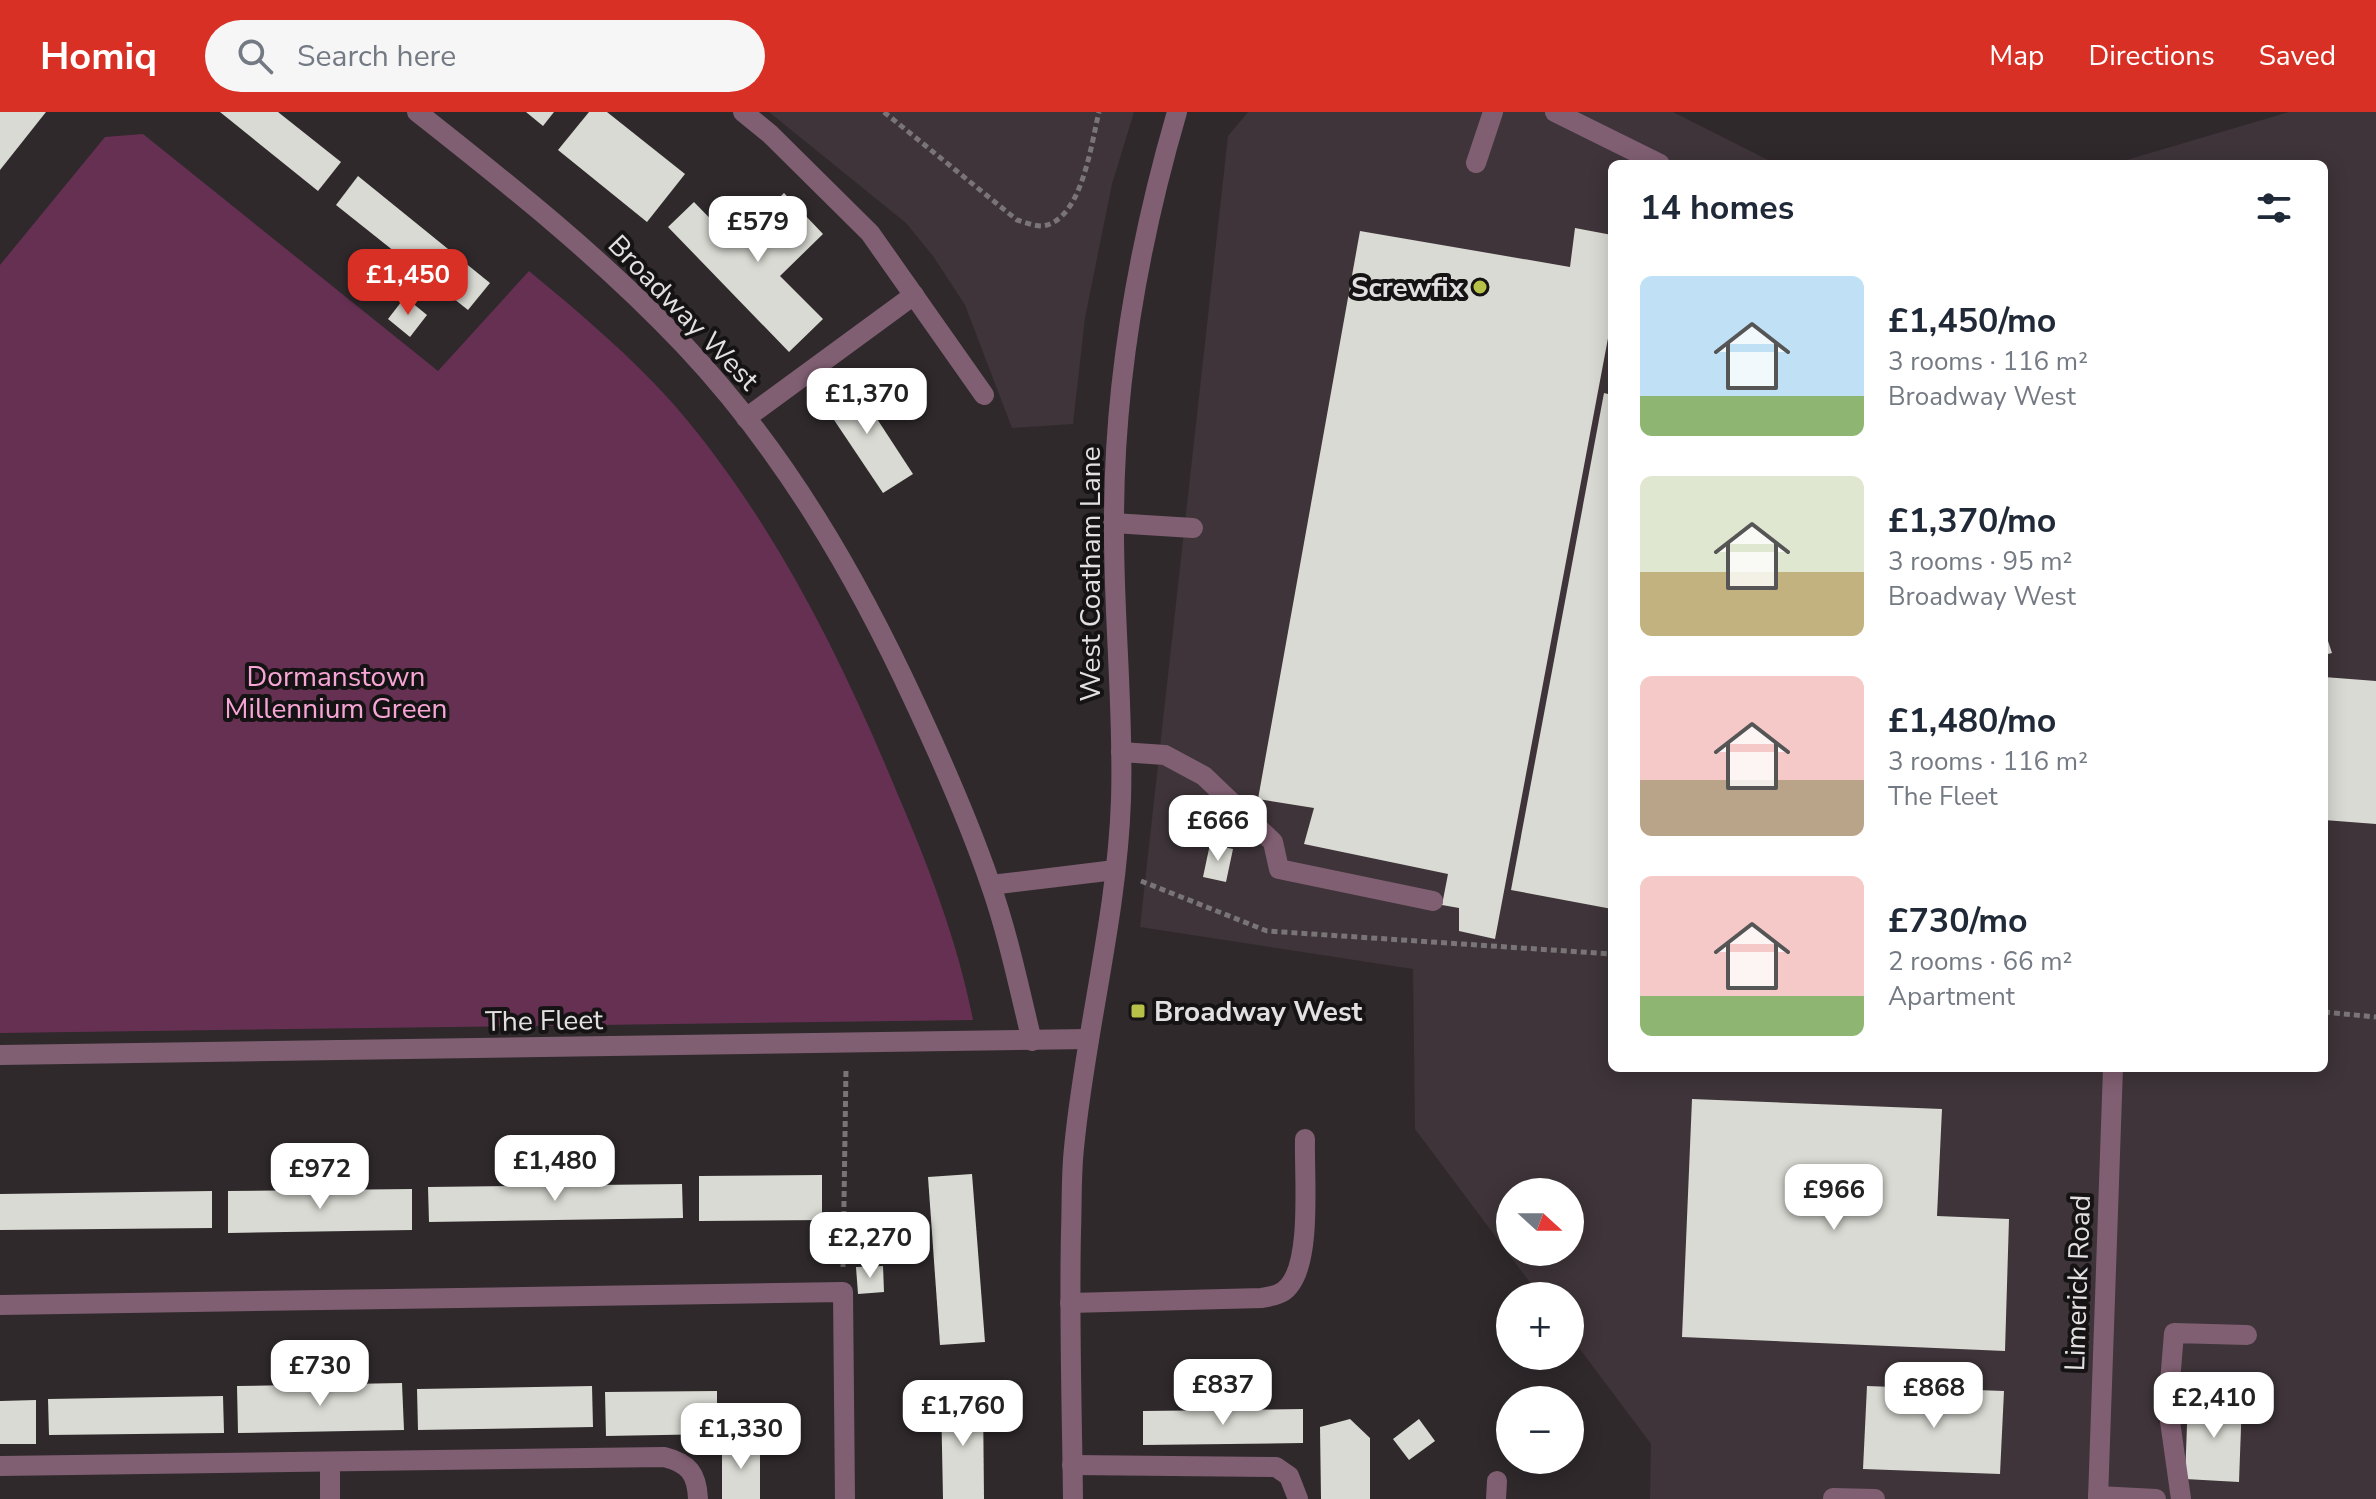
<!DOCTYPE html>
<html lang="en">
<head>
<meta charset="utf-8">
<style>
	body { margin:0; font-family:"Nunito Sans",sans-serif; background:#f6f6f7; color:#1f2937; height:100vh; display:flex; flex-direction:column; font-size:30px; white-space:nowrap }
	* { box-sizing:border-box; margin:0 }
	p { font-size:26px; color:#747a83 }
	.icon { flex:none; width:44px; height:44px; fill:none; stroke:currentColor; stroke-width:2; stroke-linecap:round; stroke-linejoin:round }
	.map { position:relative; flex:1; overflow:hidden }
	.drawer { position:absolute; left:1608px; top:48px; width:720px; height:912px; display:flex; flex-direction:column; background:#fff; border-radius:12px; box-shadow:0 4px 20px #0003 }
	.drawer>* { flex:none }
	.needle { width:52px; rotate:111deg }
	.tools { position:absolute; left:1496px; top:1066px; display:grid; gap:16px }
	.tools a { display:grid; place-items:center; width:88px; height:88px; border-radius:50%; background:#fff; box-shadow:0 4px 20px #0003; font-size:40px }
	.price { position:absolute; translate:-50% -68px; padding:0 18px; border-radius:16px; background:#fff; color:#222; font-size:26px; line-height:52px; filter:drop-shadow(0 2px 4px #0008) }
	.price::after { content:''; position:absolute; left:50%; top:48px; width:24px; height:18px; margin-left:-12px; background:inherit; clip-path:polygon(0 0,100% 0,50% 100%) }
	.price.current { background:#d93025; color:#fff }
	ul { padding:0; list-style:none }
	li { display:flex; align-items:center; gap:24px; height:200px; padding:0 32px }
	li span { display:grid; place-items:center; flex:none; width:224px; height:160px; border-radius:12px; color:#555 }
	li>.icon { margin-inline-start:auto }
	span .icon { width:96px; height:96px; fill:#fffc; stroke-width:1 }
	li b { font-size:34px }
	h2 { display:flex; justify-content:space-between; align-items:center; height:96px; padding:0 32px; font-size:34px }
	header { display:flex; align-items:center; gap:48px; box-sizing:border-box; height:112px; padding:0 40px; background:#d93025; color:#fff }
	header strong { font-size:38px }
	nav { display:flex; gap:44px; margin-inline-start:auto; font-size:28px }
	.search { width:560px; height:72px; background:#f6f6f7; display:flex; align-items:center; gap:20px; box-sizing:border-box; padding:0 28px; border-radius:44px; color:#747a83; font-size:30px }
	.map>svg:first-child { display:block }
	.built { fill:#3e3439; fill-rule:evenodd }
	.green { fill:#663052 }
	.building { fill:#d9dad3 }
	.lines { fill:none; stroke-linecap:round; stroke-linejoin:round }
	.path { stroke:#797476; stroke-width:5; stroke-dasharray:6 4; stroke-linecap:butt }
	.lane { stroke:#805f72; stroke-width:20 }
	.street { stroke:#805f72; stroke-width:20 }
	.poi-dot { fill:#b7c148; stroke:#151314; stroke-width:3 }
	.labels { text-anchor:middle; stroke-width:8; stroke-linejoin:round; paint-order:stroke }
	.poi-label { font-size:28px; font-weight:bold; fill:#e4e0e2; stroke:#151314; text-anchor:end }
	.street-label { font-size:28px; fill:#e4e0e2; stroke:#151314 }
	.park-label { font-size:28px; fill:#f7a5d5; stroke:#151314 }
</style>
</head>
<body>
<header>
<strong>Homiq</strong>
<div class="search"><svg class="icon" aria-label="search" viewBox="0 0 24 24"><circle cx="10" cy="10" r="6"/><path d="M15 15l6 6"/></svg>Search here</div>
<nav><a>Map</a><a>Directions</a><a>Saved</a></nav>
</header>
<div class="map">
<svg width="2376" height="1387" viewBox="0 0 2376 1387">
	<rect width="100%" height="100%" fill="#2f292c"/>
	<g class="built">
		<polygon points="769,0 1134,0 1112,72 1085,206 1073,312 1012,316 965,193 933,144 906,111"/>
		<path d="M1248,0H1673L1776,52H1612V956H2324V52H2113L2289,0H2376V1387H1650L1651,1332L1570,1224V1184H1540L1415,1017L1413,857L1140,815L1228,24ZM1510,1080H1570V1140H1510Z"/>
	</g>
	<path class="green" d="M143,22L438,259L529,159C581,202 632,245 676,295C773,408 842,547 898,683C929,755 958,831 973,908L0,921V153L105,25Z"/>
	<g class="building">
		<polygon points="0,0 46,0 0,58"/>
		<polygon points="220,0 278,0 341,50 318,79"/>
		<polygon points="526,0 554,0 543,14"/>
		<polygon points="589,0 607,0 685,62 647,110 558,38"/>
		<polygon points="358,64 490,171 468,198 336,93"/>
		<polygon points="784,81 823,122 780,164 823,207 789,240 668,115 694,90 734,131"/>
		<polygon points="1575,116 1612,123 1612,205 1495,827 1459,819 1459,796 1442,793 1448,762 1304,732 1314,696 1258,687 1360,119 1570,155"/>
		<polygon points="405,185 427,203 410,225 388,207"/>
		<polygon points="851,267 913,362 883,381 820,287"/>
		<polygon points="1604,281 1612,283 1612,797 1511,778"/>
		<polygon points="2324,517 2332,541 2324,543"/>
		<polygon points="2324,565 2376,569 2376,712 2324,708"/>
		<polygon points="1210,732 1233,737 1226,770 1203,765"/>
		<polygon points="1692,987 1942,997 1937,1104 2009,1107 2005,1239 1682,1225"/>
		<polygon points="972,1062 985,1230 940,1233 928,1065"/>
		<polygon points="822,1063 822,1108 699,1109 699,1064"/>
		<polygon points="682,1072 683,1106 429,1110 428,1075"/>
		<polygon points="412,1077 412,1118 228,1121 228,1079"/>
		<polygon points="212,1079 212,1116 0,1118 0,1082"/>
		<polygon points="883,1154 884,1180 858,1182 856,1155"/>
		<polygon points="402,1271 404,1318 238,1321 237,1274"/>
		<polygon points="592,1274 593,1315 418,1318 417,1277"/>
		<polygon points="1867,1274 2004,1279 2000,1362 1863,1357"/>
		<polygon points="717,1279 717,1322 606,1324 605,1280"/>
		<polygon points="223,1284 224,1321 49,1323 48,1287"/>
		<polygon points="941,1285 983,1285 984,1387 943,1387"/>
		<polygon points="2188,1286 2242,1288 2239,1370 2185,1367"/>
		<polygon points="36,1288 36,1332 0,1332 0,1289"/>
		<polygon points="1303,1297 1303,1331 1143,1333 1143,1299"/>
		<polygon points="1350,1307 1370,1326 1370,1387 1321,1387 1320,1315"/>
		<polygon points="1419,1307 1435,1329 1409,1348 1393,1327"/>
		<polygon points="760,1331 760,1387 722,1387 722,1332"/>
	</g>
	<g class="lines">
		<g class="path">
			<path d="M884,0L1017,108C1024,110 1034,114 1042,114C1082,109 1091,32 1099,0"/>
			<polyline points="1141,769 1267,819 1612,842"/>
			<polyline points="2324,900 2376,905"/>
			<polyline points="843,1155 846,957"/>
		</g>
		<g class="lane">
			<polyline points="743,0 770,22 870,121 984,283"/>
			<polyline points="1476,51 1493,0"/>
			<polyline points="746,306 914,183"/>
			<polyline points="1113,411 1193,416"/>
			<polyline points="1121,640 1165,643 1204,664 1273,730 1279,757 1433,789"/>
			<path d="M1070,1191L1262,1186C1272,1184 1282,1183 1289,1174C1312,1147 1304,1064 1305,1027"/>
			<polyline points="0,1193 843,1180 845,1387"/>
			<polyline points="2098,1384 2156,1387"/>
			<polyline points="1833,1386 1875,1387"/>
			<polyline points="1496,1387 1497,1369"/>
			<polyline points="2181,1387 2168,1295 2174,1221 2247,1223"/>
		</g>
		<g class="street">
			<path d="M417,0C511,74 603,147 685,234C784,339 856,463 916,593C943,651 969,710 990,771C1008,822 1019,876 1032,929"/>
			<polyline points="1555,0 1660,52"/>
			<polyline points="991,773 1115,758"/>
			<polyline points="0,943 1089,927"/>
			<polyline points="330,1350 330,1387"/>
			<polyline points="1072,1353 1276,1355 1289,1364 1298,1387"/>
			<path d="M0,1354L664,1345C689,1351 697,1362 698,1387"/>
			<path d="M1073,1387C1072,1298 1069,1209 1071,1120C1072,1092 1071,1064 1074,1036C1085,920 1117,806 1121,688C1124,595 1113,501 1114,408C1114,268 1138,134 1177,0"/>
			<polyline points="2098,1387 2113,956"/>
		</g>
	</g>
	<g class="poi-dot">
		<circle cx="1480" cy="175" r="8"/>
		<rect x="1130" y="891" width="16" height="16" rx="4"/>
	</g>
	<g class="labels">
		<g class="poi-label">
			<text x="1464" y="185">Screwfix</text>
			<text x="1154" y="909" text-anchor="start">Broadway West</text>
		</g>
		<g class="street-label">
			<text transform="translate(684 200) rotate(46)" y="10">Broadway West</text>
			<text transform="translate(1090 462) rotate(-90)" y="10">West Coatham Lane</text>
			<text transform="translate(544 908) rotate(-1)" y="10">The Fleet</text>
			<text transform="translate(2077 1171) rotate(-88)" y="10">Limerick Road</text>
		</g>
		<g class="park-label">
			<text x="336" y="574">Dormanstown<tspan x="336" dy="32">Millennium Green</tspan></text>
		</g>
	</g>
</svg>
<div class="tools">
<a><svg class="needle" viewBox="-14 -14 28 28"><path d="M0-13l5 13h-10z" fill="#e53935"/><path d="M0 13l5-13h-10z" fill="#747a83"/></svg></a>
<a>+</a>
<a>−</a>
</div>
<b class="price" style="left:758px;top:152px">£579</b>
<b class="price current" style="left:408px;top:205px">£1,450</b>
<b class="price" style="left:867px;top:324px">£1,370</b>
<b class="price" style="left:1218px;top:751px">£666</b>
<b class="price" style="left:555px;top:1091px">£1,480</b>
<b class="price" style="left:320px;top:1099px">£972</b>
<b class="price" style="left:1834px;top:1120px">£966</b>
<b class="price" style="left:870px;top:1168px">£2,270</b>
<b class="price" style="left:320px;top:1296px">£730</b>
<b class="price" style="left:1223px;top:1315px">£837</b>
<b class="price" style="left:1934px;top:1318px">£868</b>
<b class="price" style="left:2214px;top:1328px">£2,410</b>
<b class="price" style="left:963px;top:1336px">£1,760</b>
<b class="price" style="left:741px;top:1359px">£1,330</b>
<section class="drawer">
<h2>14 homes<svg class="icon" aria-label="filters" viewBox="0 0 24 24"><path d="M4 7h16M4 17h16"/><circle cx="9" cy="7" r="2"/><circle cx="15" cy="17" r="2"/></svg></h2>
<ul>
<li><span style="background:linear-gradient(#bfe0f5 75%,#8fb573 0)"><svg class="icon" aria-label="home" viewBox="0 0 24 24"><path d="M3 11l9-7 9 7M6 9v11h12V9"/></svg></span><div><b>£1,450/mo</b><p>3 rooms · 116 m²</p><p>Broadway West</p></div></li>
<li><span style="background:linear-gradient(#dfe7d0 60%,#c2b280 0)"><svg class="icon" aria-label="home" viewBox="0 0 24 24"><path d="M3 11l9-7 9 7M6 9v11h12V9"/></svg></span><div><b>£1,370/mo</b><p>3 rooms · 95 m²</p><p>Broadway West</p></div></li>
<li><span style="background:linear-gradient(#f6c9c9 65%,#b9a48a 0)"><svg class="icon" aria-label="home" viewBox="0 0 24 24"><path d="M3 11l9-7 9 7M6 9v11h12V9"/></svg></span><div><b>£1,480/mo</b><p>3 rooms · 116 m²</p><p>The Fleet</p></div></li>
<li><span style="background:linear-gradient(#f6c9c9 75%,#8fb573 0)"><svg class="icon" aria-label="home" viewBox="0 0 24 24"><path d="M3 11l9-7 9 7M6 9v11h12V9"/></svg></span><div><b>£730/mo</b><p>2 rooms · 66 m²</p><p>Apartment</p></div></li>
</ul>
</section>
</div>
</body>
</html>
